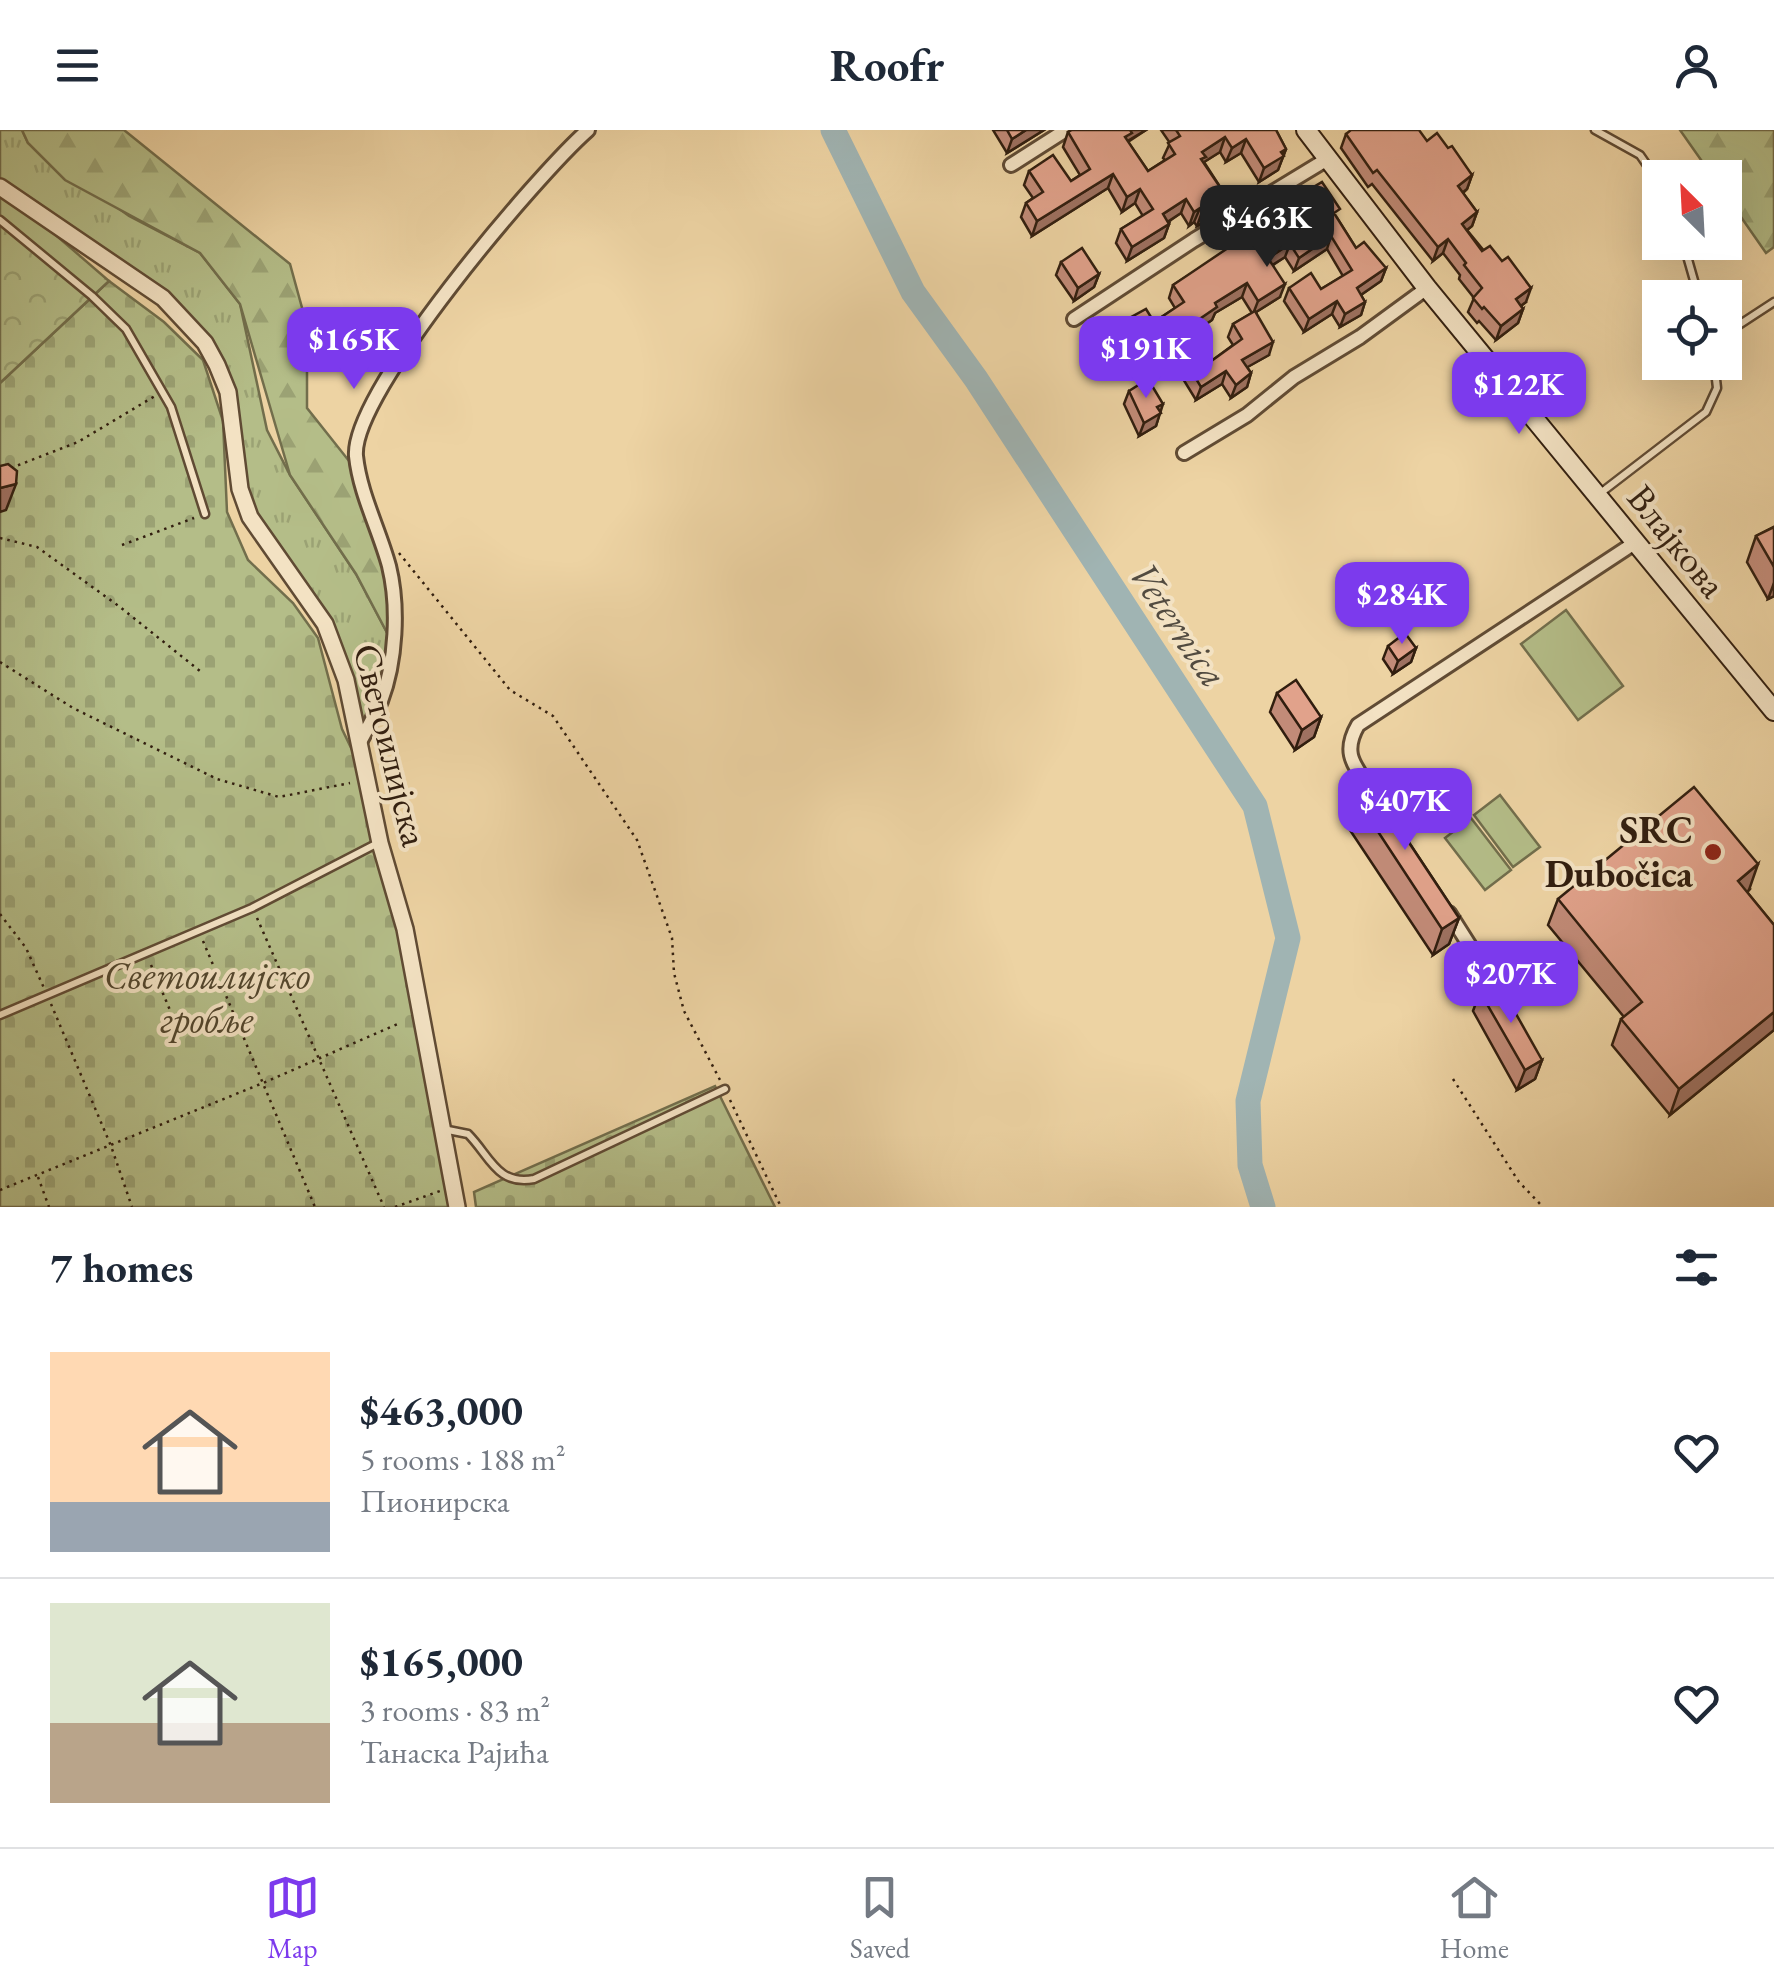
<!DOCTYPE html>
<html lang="en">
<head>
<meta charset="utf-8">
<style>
	body { margin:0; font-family:"EB Garamond",serif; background:#f6f6f7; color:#1f2937; height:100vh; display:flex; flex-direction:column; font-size:38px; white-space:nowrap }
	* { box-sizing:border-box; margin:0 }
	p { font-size:32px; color:#747a83 }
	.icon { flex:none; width:55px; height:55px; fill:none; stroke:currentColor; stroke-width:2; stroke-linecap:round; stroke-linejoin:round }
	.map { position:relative; height:1077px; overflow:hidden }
	.side { display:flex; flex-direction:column; background:#fff; flex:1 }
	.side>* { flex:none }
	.needle { width:65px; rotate:336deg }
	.controls { position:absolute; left:1642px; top:30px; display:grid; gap:20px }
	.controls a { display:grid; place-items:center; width:100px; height:100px; border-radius:0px; background:#fff; box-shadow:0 10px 40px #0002; font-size:50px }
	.price { position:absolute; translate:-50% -85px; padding:0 22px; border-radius:20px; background:#7c3aed; color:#fff; font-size:32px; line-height:65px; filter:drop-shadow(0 2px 5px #0008) }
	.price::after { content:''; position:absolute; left:50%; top:60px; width:30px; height:22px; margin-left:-15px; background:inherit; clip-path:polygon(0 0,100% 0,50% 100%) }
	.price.selected { background:#222; color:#fff }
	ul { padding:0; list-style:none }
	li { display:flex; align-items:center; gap:30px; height:250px; padding:0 50px }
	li+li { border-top:2px solid #e0e1e3 }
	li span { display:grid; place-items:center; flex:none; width:280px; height:200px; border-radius:0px; color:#555 }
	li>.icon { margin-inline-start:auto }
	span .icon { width:120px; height:120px; fill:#fffc; stroke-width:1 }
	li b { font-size:42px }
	h2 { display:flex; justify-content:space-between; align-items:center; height:120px; padding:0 50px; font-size:42px }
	header { display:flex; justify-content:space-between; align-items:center; height:130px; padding:0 50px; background:#fff; font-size:45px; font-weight:700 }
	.tab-bar { display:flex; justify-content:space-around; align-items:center; height:140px; border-top:2px solid #e0e1e3; background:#fff; font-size:28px; color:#747a83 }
	.tab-bar a { display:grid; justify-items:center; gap:5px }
	.tab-bar .selected { color:#7c3aed }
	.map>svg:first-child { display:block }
	.grass { fill:url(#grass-tufts); stroke:#726e4c; stroke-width:2.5 }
	.forest { fill:url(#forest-firs); stroke:#726e4c; stroke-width:2.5 }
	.cemetery { fill:url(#cemetery-stones); stroke:#726e4c; stroke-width:2.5 }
	.park { fill:url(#park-crowns); stroke:#726e4c; stroke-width:2.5 }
	.garden { fill:#b4bd88; stroke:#726e4c; stroke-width:2.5 }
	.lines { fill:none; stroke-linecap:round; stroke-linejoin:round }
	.river { stroke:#a0b4b3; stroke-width:25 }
	.service-casing { stroke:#604b34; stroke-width:11 }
	.minor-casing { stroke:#604b34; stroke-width:18 }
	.tertiary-casing { stroke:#604b34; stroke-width:20 }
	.secondary-casing { stroke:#311e0f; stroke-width:22 }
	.path { stroke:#311e0f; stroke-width:2.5; stroke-dasharray:2.5 5; stroke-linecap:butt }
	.service { stroke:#f3e2c3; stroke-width:6 }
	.minor { stroke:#f3e2c3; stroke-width:12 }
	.tertiary { stroke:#f3e2c3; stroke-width:15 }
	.secondary { stroke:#f3e2c3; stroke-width:18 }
	.wall { fill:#c28b78; stroke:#311e0f; stroke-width:2.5 }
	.shaded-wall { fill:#9e7161; stroke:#311e0f; stroke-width:2.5 }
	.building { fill:#e1a28b; stroke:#311e0f; stroke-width:2.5 }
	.poi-dot { fill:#8f2418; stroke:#f3e2c3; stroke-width:4 }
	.labels { text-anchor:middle; stroke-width:8; stroke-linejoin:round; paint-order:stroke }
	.street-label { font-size:38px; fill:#311e0f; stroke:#f3e2c3 }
	.poi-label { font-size:38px; font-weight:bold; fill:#311e0f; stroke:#f3e2c3; text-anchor:end }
	.park-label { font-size:38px; font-style:italic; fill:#52462d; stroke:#f3e2c3 }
	.water-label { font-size:40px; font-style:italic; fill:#524b40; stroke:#f3e2c3 }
</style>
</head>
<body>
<header><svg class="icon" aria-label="menu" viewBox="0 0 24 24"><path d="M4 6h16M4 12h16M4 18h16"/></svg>Roofr<svg class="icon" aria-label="person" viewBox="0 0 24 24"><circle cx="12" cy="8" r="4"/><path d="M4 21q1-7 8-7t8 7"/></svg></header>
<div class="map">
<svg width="1774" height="1077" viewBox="0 0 1774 1077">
	<defs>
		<pattern id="grass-tufts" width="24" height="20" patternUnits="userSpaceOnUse" patternTransform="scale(2.5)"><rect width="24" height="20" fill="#b4bd88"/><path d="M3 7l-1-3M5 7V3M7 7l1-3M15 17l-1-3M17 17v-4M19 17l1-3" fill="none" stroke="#9ba274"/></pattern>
		<pattern id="forest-firs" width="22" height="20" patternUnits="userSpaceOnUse" patternTransform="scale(2.5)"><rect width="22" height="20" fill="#b4bd88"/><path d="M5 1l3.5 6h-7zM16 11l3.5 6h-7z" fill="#9ba274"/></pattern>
		<pattern id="cemetery-stones" width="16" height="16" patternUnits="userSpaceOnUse" patternTransform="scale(2.5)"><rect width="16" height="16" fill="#b4bd88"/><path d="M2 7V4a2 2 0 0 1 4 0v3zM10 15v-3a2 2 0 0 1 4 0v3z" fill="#9ba274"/></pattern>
		<pattern id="park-crowns" width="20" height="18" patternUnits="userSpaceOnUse" patternTransform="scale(2.5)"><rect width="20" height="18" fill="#b4bd88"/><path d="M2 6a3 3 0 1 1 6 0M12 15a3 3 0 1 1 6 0" fill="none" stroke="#9ba274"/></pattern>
	</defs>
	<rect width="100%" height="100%" fill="#edd3a3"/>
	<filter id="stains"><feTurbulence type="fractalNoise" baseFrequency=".002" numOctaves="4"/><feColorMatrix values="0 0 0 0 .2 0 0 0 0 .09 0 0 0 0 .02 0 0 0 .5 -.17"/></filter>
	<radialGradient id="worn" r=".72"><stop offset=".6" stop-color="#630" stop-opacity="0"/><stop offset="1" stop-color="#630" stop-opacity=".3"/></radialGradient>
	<polygon class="grass" points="0,0 22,0 28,13 129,86 200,123 240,174 267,300 290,345 356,444 393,514 381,570 360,612 335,517 250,387 228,262 184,188 0,57"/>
	<g class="forest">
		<polygon points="22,0 124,0 290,134 307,196 307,278 361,346 389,436 393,514 356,444 290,345 240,174 200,123 65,50 28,13"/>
		<polygon points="1680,0 1774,0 1774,117 1766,123 1725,64 1725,48 1713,47"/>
	</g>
	<g class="cemetery">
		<polygon points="109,151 164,192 203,230 223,291 227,382 248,430 293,473 318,508 342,599 366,649 457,1077 0,1077 0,253"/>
		<polygon points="715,956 775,1077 476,1077 474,1062"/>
	</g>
	<polygon class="park" points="0,57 109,151 0,253"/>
	<g class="garden">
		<polygon points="1566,480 1623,556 1578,590 1521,514"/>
		<polygon points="1500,665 1540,717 1513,737 1474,685"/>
		<polygon points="1471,688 1511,740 1485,760 1445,708"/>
	</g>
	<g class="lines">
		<polyline class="river" points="833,0 913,162 976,249 1255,676 1288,808 1248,971 1250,1035 1263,1077"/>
		<g class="service-casing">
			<g id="service">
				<polyline points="1595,0 1640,25 1660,54"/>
				<polyline points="0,90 92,166 126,199 171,277 205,384"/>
				<polyline points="1683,112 1699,168"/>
				<polyline points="1725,204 1774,172"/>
				<polyline points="1598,365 1706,282 1717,258 1714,232"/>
				<polyline points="0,885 252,778 376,714"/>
				<path d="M443,999L468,1004C490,1026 497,1056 534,1049L725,959"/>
			</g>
		</g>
		<g class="minor-casing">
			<g id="minor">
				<polyline points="1011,35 1066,0"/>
				<polyline points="1074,189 1194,110 1329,28"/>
				<polyline points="1184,323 1247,285 1294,247 1360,207 1427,158"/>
				<path d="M360,612C367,599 375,585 381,571C396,532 399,477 389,436C379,399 360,364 356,326C351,263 537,45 588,0"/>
				<path d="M1374,665C1357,637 1340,626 1358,595L1636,412"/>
				<polyline points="1449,783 1501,865"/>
			</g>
		</g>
		<g class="tertiary-casing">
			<polyline id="tertiary" points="0,57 163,168 205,213 217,235 228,262 240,359 250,387 325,494 346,550 380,713 405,799 457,1077"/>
		</g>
		<g class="secondary-casing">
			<polyline id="secondary" points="1306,0 1427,158 1774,581"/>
		</g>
		<g class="path">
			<polyline points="11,338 78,312 155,266"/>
			<polyline points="0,408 37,417 120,477 200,541"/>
			<polyline points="122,415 194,388"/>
			<polyline points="399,423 510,560 553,586 637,710 672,808 674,843 684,881 720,950"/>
			<polyline points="0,532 73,578 217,649 279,667 350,653"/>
			<polyline points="0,784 26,818 44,858"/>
			<polyline points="257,788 384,1077"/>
			<polyline points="203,811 315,1077"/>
			<polyline points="151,835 180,904"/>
			<polyline points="51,874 111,1016 132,1077"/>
			<polyline points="1453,949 1519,1052 1543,1077"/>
			<polyline points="730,970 781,1077"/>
			<polyline points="38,1047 49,1077"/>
			<polyline points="0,1060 263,953 400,893"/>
			<polyline points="395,1077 440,1061"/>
		</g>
		<use href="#service" class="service"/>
		<use href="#minor" class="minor"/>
		<use href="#tertiary" class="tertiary"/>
		<use href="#secondary" class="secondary"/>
	</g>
	<g class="wall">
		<polygon points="993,0 1044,0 1007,23"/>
		<polygon points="1072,0 1146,0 1128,12 1148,41 1165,30 1163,28 1170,13 1161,0 1276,0 1286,19 1278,40 1259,52 1241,23 1226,32 1220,22 1204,32 1224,63 1219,77 1214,81 1211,88 1197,96 1194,92 1189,96 1181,83 1168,92 1169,94 1164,108 1127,131 1116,113 1121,99 1143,86 1135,73 1122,82 1108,58 1032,106 1021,87 1026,73 1033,68 1024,55 1029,41 1071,51 1080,45 1063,17 1068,2"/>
		<polygon points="1346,4 1427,11 1448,18 1472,45 1467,59 1463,63 1477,82 1472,96 1467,100 1526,172 1521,176 1523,179 1518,193 1496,210 1479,191 1477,193 1468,182 1474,168 1459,149 1460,145 1443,123 1433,131 1372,54 1368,57 1341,18"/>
		<polygon points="1302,64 1337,88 1356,118 1386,138 1381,151 1361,165 1365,172 1361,185 1340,197 1332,184 1304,202 1284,171 1289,158 1321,159 1343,146 1327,119 1294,141 1285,127 1273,135 1280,167 1256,182 1269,225 1247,237 1251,243 1247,257 1231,268 1222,254 1196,270 1177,239 1182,226 1210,232 1233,215 1228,207 1233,194 1252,183 1242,167 1215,183 1212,190 1158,227 1151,216 1123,232 1115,217 1124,191 1154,192 1175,178 1169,168 1173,155 1298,76"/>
		<polygon points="1061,132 1099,144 1094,157 1074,171 1056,145"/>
		<polygon points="1129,261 1160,282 1156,296 1139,306 1124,274"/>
		<polygon points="1774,397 1774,466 1768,469 1747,432 1756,406"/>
		<polygon points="1388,516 1416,518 1411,532 1393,544 1383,529"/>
		<polygon points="1277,563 1321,587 1314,607 1295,620 1270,582"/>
		<polygon points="1352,662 1384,663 1381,670 1459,788 1449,814 1433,825 1342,688"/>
		<polygon points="1749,760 1747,762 1774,795 1774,900 1670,985 1612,915 1621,889 1624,887 1548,795 1558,769"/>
		<polygon points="1480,862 1542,930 1535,949 1517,960 1473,881"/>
	</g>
	<g class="shaded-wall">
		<polygon points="1026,0 1044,0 1007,23 1012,9"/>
		<polygon points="1129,0 1146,0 1129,10 1126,17 1120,21"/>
		<polygon points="1225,7 1220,22 1204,32 1200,41 1202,22"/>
		<polygon points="1246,9 1241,23 1226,32 1232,18"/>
		<polygon points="1286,19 1278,40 1259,52 1264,38"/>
		<polygon points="1113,44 1108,58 1032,106 1037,91"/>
		<polygon points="1472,45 1467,59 1453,70 1458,56"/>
		<polygon points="1140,59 1135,73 1122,82 1127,67"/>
		<polygon points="1224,63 1219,77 1214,81 1211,88 1197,96 1202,82 1214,70"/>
		<polygon points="1186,69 1181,83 1158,98 1163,84"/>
		<polygon points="1200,78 1194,92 1189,96 1194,82"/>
		<polygon points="1477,82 1472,96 1457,108 1462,94"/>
		<polygon points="1169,94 1164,108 1127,131 1132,117"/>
		<polygon points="1331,106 1327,119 1294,141 1299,128"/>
		<polygon points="1448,109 1443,123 1433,131 1438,117"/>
		<polygon points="1290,114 1285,127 1263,141 1268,128"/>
		<polygon points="1386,138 1381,151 1352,171 1357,158"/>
		<polygon points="1099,144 1094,157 1074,171 1078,158"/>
		<polygon points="1247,153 1242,167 1215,183 1212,190 1158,227 1163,214 1215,173"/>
		<polygon points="1285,154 1280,167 1253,184 1258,171"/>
		<polygon points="1531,158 1526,172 1511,183 1516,169"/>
		<polygon points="1337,171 1332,184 1304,202 1309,189"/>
		<polygon points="1365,172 1361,185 1340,197 1345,184"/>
		<polygon points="1523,179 1518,193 1496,210 1501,196"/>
		<polygon points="1156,203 1151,216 1123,232 1128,219"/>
		<polygon points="1273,212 1269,225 1237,243 1242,230"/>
		<polygon points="1226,241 1222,254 1196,270 1201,257"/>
		<polygon points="1251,243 1247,257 1231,268 1236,255"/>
		<polygon points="1163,274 1156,296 1139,306 1144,293 1157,277"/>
		<polygon points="16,354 6,380 0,382 0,358"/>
		<polygon points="1774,453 1774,466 1768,469"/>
		<polygon points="1416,518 1411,532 1393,544 1398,531"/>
		<polygon points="1321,587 1314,607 1295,620 1302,600"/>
		<polygon points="1758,734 1749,760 1729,777 1738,751"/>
		<polygon points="1459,788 1449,814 1433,825 1442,799"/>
		<polygon points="1774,882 1774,900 1670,985 1679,959"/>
		<polygon points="1542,930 1535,949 1517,960 1525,940"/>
	</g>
	<g class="building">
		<polygon points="1007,0 1026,0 1012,9"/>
		<polygon points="1072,0 1130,0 1132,3 1125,7 1148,41 1175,24 1168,13 1180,6 1176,0 1276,0 1286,19 1281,22 1284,26 1264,38 1246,9 1232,18 1225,7 1202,22 1206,27 1201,29 1224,63 1214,70 1216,74 1202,82 1200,78 1194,82 1186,69 1163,84 1169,94 1132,117 1121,99 1153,79 1140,59 1127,67 1113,44 1037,91 1026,73 1043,62 1029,41 1053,25 1071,51 1090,39 1068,2"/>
		<polygon points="1351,0 1419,0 1427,11 1437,3 1448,18 1452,16 1472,45 1458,56 1477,82 1462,94 1482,121 1490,116 1502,131 1508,127 1531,158 1516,169 1523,179 1501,196 1484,177 1482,179 1473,168 1482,158 1464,135 1466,133 1448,109 1438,117 1377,40 1373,43 1346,4"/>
		<polygon points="1322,52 1340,79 1334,83 1356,118 1364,112 1386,138 1357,158 1365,172 1345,184 1337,171 1309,189 1289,158 1311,143 1321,159 1352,140 1331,106 1299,128 1290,114 1268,128 1285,154 1258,171 1247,153 1215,173 1217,177 1163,214 1156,203 1128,219 1120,204 1129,199 1124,191 1146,179 1154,192 1184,172 1173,155 1271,89 1273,92 1306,70 1302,64"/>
		<polygon points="1082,118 1099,144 1078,158 1061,132"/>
		<polygon points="1255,181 1273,212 1242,230 1251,243 1236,255 1226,241 1201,257 1182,226 1199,215 1210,232 1242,209 1233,194"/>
		<polygon points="1148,249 1163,274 1157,277 1161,283 1144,293 1129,261"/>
		<polygon points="8,334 17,341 16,354 0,358 0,336"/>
		<polygon points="1774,397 1774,437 1756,406"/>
		<polygon points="1405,503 1416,518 1398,531 1388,516"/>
		<polygon points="1296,550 1321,587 1302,600 1277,563"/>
		<polygon points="1374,648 1384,663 1378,666 1459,788 1442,799 1352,662"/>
		<polygon points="1694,657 1758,734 1738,751 1774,795 1774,882 1679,959 1621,889 1642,872 1558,769"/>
		<polygon points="1498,852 1542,930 1525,940 1480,862"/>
	</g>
	<circle class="poi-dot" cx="1713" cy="722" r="10"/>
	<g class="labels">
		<g class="street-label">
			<text transform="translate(1677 411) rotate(51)" y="13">Влајкова</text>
			<text transform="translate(391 615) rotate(76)" y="13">Светоилијска</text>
		</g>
		<g class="poi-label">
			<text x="1693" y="713">SRC<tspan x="1693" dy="44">Dubočica</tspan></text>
		</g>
		<g class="park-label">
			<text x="207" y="858">Светоилијско<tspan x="207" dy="44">гробље</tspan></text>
		</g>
		<g class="water-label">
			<text transform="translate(1179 494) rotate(56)" y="14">Veternica</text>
		</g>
	</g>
	<rect width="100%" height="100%" filter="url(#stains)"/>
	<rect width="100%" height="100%" fill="url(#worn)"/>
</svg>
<div class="controls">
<a><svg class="needle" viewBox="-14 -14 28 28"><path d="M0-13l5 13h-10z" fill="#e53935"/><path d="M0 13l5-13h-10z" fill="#747a83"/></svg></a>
<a><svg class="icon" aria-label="locate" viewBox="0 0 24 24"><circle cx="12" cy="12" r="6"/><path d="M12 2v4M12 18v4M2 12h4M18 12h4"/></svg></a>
</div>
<b class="price selected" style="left:1267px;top:140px">$463K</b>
<b class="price" style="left:354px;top:262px">$165K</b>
<b class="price" style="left:1146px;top:271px">$191K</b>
<b class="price" style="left:1519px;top:307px">$122K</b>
<b class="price" style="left:1402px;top:517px">$284K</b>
<b class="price" style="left:1405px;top:723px">$407K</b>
<b class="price" style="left:1511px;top:896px">$207K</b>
</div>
<section class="side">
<h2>7 homes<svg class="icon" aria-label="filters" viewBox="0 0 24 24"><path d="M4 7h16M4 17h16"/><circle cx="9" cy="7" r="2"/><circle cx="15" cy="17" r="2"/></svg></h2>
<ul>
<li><span style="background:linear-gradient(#ffd9b3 75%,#9aa5b1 0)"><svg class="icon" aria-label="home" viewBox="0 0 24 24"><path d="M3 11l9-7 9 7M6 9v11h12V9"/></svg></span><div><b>$463,000</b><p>5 rooms · 188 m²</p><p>Пионирска</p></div><svg class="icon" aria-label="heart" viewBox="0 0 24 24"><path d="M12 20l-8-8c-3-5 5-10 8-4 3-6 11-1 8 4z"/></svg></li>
<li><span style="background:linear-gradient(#dfe7d0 60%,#b9a48a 0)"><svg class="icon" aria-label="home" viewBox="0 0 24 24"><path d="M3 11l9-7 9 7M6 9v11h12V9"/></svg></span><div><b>$165,000</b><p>3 rooms · 83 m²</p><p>Танаска Рајића</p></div><svg class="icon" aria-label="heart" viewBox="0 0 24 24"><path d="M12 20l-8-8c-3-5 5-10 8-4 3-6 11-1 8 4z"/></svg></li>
</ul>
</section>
<nav class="tab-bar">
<a class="selected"><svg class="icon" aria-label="map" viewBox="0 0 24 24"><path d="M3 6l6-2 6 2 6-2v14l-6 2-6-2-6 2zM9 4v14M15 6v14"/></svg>Map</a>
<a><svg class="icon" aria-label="saved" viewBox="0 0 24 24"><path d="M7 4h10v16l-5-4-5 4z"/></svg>Saved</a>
<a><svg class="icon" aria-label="home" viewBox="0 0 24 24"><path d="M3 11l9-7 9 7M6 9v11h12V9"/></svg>Home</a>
</nav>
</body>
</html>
